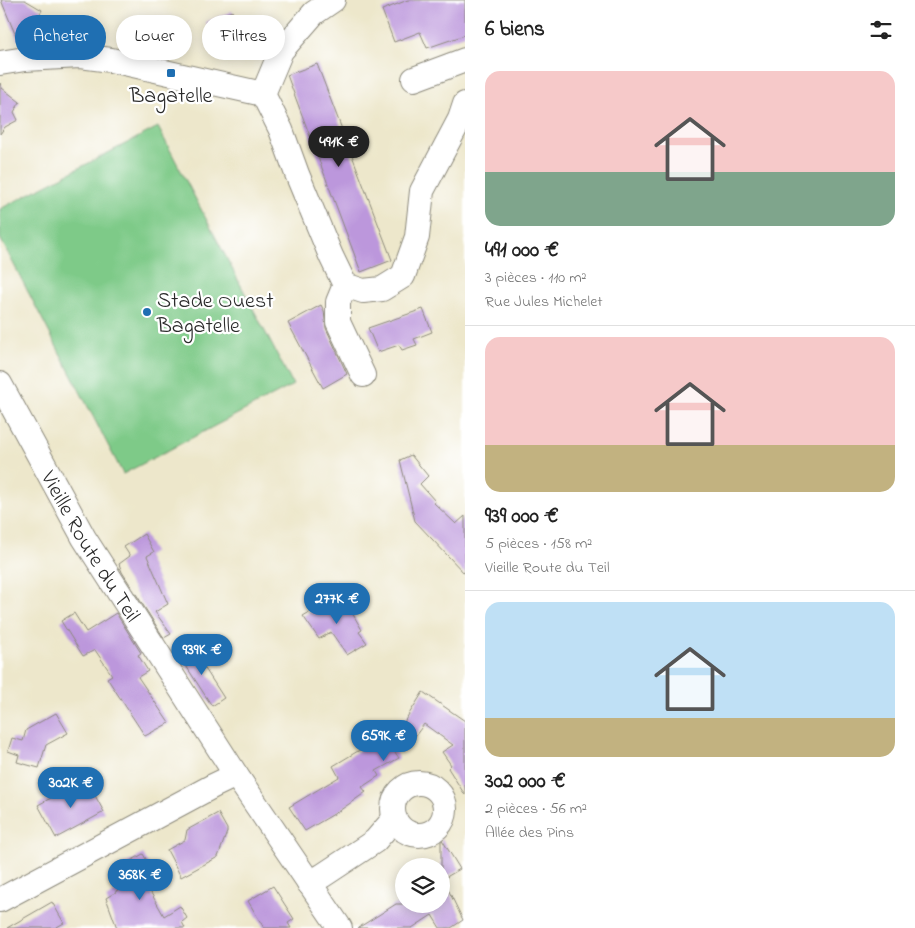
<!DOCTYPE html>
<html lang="fr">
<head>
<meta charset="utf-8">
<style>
	body { margin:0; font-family:"Indie Flower",sans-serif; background:#f6f6f6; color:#222; height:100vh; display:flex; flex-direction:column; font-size:19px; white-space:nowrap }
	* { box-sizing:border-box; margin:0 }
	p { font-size:16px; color:#767676 }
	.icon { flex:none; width:28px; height:28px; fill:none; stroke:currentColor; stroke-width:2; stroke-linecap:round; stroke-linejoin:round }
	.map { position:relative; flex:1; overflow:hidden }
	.details { display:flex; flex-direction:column; background:#fff; width:450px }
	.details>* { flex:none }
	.top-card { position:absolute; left:15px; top:15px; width:375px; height:45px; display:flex; gap:10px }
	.controls { position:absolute; left:395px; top:858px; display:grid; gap:10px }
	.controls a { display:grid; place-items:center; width:55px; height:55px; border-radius:50%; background:#fff; box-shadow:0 2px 12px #0003; font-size:25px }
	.price { position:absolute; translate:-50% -42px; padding:0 11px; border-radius:18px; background:#1f6fb2; color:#fff; font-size:16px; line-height:32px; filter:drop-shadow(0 1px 2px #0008) }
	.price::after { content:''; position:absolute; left:50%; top:30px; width:15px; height:11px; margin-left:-8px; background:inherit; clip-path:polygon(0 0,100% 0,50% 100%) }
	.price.current { background:#222; color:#fff }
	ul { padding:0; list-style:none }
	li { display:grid; align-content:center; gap:10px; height:265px; padding:0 20px }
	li+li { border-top:1px solid #e0e0e0 }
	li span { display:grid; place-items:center; height:155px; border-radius:15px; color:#555 }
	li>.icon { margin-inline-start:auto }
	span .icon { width:90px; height:90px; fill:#fffc; stroke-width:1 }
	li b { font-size:21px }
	h2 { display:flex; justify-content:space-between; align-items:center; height:60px; padding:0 20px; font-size:21px }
	.chip { padding:0 18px; border-radius:22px; background:#fff; box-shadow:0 2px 12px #0003; font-size:18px; line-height:45px }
	.chip.current { background:#1f6fb2; color:#fff }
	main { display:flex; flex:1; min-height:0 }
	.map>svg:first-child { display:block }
	.green { fill:#7eca88; stroke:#547a5a }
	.building { fill:#bc97dc }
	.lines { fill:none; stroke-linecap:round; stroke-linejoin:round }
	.minor-casing { stroke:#8c897b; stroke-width:26 }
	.minor { stroke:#fff; stroke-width:24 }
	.poi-dot { fill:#1f6fb2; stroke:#fff; stroke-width:2 }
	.labels { text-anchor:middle; stroke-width:4.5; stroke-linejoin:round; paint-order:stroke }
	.poi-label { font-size:22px; fill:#2b2b2b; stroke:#fff }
	.street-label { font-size:22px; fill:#2b2b2b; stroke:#fff }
</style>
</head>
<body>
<main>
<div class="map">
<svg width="465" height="928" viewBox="0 0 465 928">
	<rect width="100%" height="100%" fill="#fff"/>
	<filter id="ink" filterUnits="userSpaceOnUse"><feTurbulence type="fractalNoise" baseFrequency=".02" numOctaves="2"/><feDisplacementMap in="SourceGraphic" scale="10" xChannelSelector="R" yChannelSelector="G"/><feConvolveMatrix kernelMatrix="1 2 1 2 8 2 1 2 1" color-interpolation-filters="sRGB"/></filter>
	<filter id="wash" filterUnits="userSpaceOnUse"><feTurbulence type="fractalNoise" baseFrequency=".0096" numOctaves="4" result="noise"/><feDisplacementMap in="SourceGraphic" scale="20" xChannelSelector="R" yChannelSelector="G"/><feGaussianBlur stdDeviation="1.12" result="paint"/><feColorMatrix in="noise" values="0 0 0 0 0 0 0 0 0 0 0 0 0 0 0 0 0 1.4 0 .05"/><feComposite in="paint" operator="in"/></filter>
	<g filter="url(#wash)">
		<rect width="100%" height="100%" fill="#ede7cb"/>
		<polygon class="green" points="158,127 293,385 123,474 0,238 0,209"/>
		<g id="blocks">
			<g class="building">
				<polygon points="1,0 25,0 42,10 33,26 28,23 18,41"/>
				<polygon points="408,0 465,0 465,35 427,48 420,32 394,42 382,10"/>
				<polygon points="232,11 244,42 218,53 206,22"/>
				<polygon points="317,64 392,260 361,272 287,75"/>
				<polygon points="0,83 2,88 20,102 14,112 18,120 5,127 0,134"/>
				<polygon points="321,305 324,311 326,328 347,374 323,388 288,323"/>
				<polygon points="423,309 432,332 414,339 417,345 402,350 399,345 378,352 368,328"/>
				<polygon points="411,455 428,476 420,484 435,501 434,503 456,524 465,516 465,574 415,521 400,460"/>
				<polygon points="144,534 154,552 147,556 168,604 155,612 171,634 164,638 122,572 119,564 130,556 124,547"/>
				<polygon points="343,597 362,630 359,632 367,643 347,655 331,632 319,639 303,616 320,606 322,610"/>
				<polygon points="74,613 86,632 116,613 141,653 138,655 148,671 138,677 169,723 145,736 107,678 112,675 95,650 83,656 61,621"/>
				<polygon points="191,647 224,698 212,706 179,655"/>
				<polygon points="423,692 465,721 465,795 448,768 451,765 442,752 453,745 424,724 413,739 392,748 399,758 376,771 379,776 362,787 366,792 339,811 305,831 289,807 339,777 333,766 383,736 390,744"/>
				<polygon points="56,713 68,733 46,745 39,768 17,762 19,755 8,751 12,738 23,741 26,730"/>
				<polygon points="86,779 104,812 56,838 38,805"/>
				<polygon points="218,813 227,829 227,832 218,857 181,877 167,850 185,840 187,830"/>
				<polygon points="441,838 460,869 443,879 463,920 451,928 440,928 432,915 412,928 358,928 396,904 441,904"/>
				<polygon points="143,854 153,871 142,877 164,916 180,906 187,918 182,922 185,928 117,928 106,898 116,892 116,891 121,888 118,882 121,880 116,869"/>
				<polygon points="273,886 294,919 288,923 291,928 264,928 248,901"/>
				<polygon points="52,902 64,923 55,928 7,928"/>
			</g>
		</g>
	</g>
	<g filter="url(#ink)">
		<use href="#blocks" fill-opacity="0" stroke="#8c897b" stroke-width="1"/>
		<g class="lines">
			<g class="minor-casing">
				<g id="minor">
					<polyline points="0,63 25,59 80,56 111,60 263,94"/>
					<polyline points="414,79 465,60"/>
					<polyline points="263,94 281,130 297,174 331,256 345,285 363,291 382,289 403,276 417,237 422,191 460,119 465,104"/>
					<polyline points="263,94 281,51 314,13 333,0"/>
					<polyline points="345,285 338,302 338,322 363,375"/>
					<path id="s1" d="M0,384L84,538L236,775L340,928"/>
					<circle cx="419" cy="809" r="26"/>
					<polyline points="309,883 322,876 375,841 394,819"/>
					<polyline points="0,900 213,786 236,775"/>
				</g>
			</g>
			<use href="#minor" class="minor"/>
		</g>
	</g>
	<g class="poi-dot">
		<rect x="166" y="68" width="10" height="10" rx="2.5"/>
		<circle cx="147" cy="312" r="5"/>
	</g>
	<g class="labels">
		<g class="poi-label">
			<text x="171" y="102">Bagatelle</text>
			<text x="157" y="307" text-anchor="start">Stade Ouest<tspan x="157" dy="25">Bagatelle</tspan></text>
		</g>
		<g class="street-label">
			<text dy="8" stroke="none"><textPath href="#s1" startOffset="186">Vieille Route du Teil</textPath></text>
		</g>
	</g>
</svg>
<div class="controls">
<a><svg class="icon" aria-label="layers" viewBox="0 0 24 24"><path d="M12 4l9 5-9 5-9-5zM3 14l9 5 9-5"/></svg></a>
</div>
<b class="price current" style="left:339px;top:168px">491K €</b>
<b class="price" style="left:337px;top:625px">277K €</b>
<b class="price" style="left:202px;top:676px">939K €</b>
<b class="price" style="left:384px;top:762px">659K €</b>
<b class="price" style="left:71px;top:809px">302K €</b>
<b class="price" style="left:140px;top:901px">368K €</b>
<div class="top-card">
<a class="chip current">Acheter</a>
<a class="chip">Louer</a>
<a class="chip">Filtres</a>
</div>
</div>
<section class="details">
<h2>6 biens<svg class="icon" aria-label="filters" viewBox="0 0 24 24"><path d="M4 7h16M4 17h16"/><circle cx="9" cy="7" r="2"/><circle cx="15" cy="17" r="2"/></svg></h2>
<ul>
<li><span style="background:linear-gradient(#f6c9c9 65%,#7fa58c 0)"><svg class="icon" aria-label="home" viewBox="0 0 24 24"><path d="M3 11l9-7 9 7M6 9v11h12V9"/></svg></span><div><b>491 000 €</b><p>3 pièces · 110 m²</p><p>Rue Jules Michelet</p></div></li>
<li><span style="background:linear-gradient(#f6c9c9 70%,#c2b280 0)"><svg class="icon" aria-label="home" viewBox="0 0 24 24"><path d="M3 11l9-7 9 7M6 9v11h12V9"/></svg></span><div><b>939 000 €</b><p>5 pièces · 158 m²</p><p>Vieille Route du Teil</p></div></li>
<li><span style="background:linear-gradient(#bfe0f5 75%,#c2b280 0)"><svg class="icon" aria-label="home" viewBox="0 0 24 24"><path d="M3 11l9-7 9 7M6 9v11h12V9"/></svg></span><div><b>302 000 €</b><p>2 pièces · 56 m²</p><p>Allée des Pins</p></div></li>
</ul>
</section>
</main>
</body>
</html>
